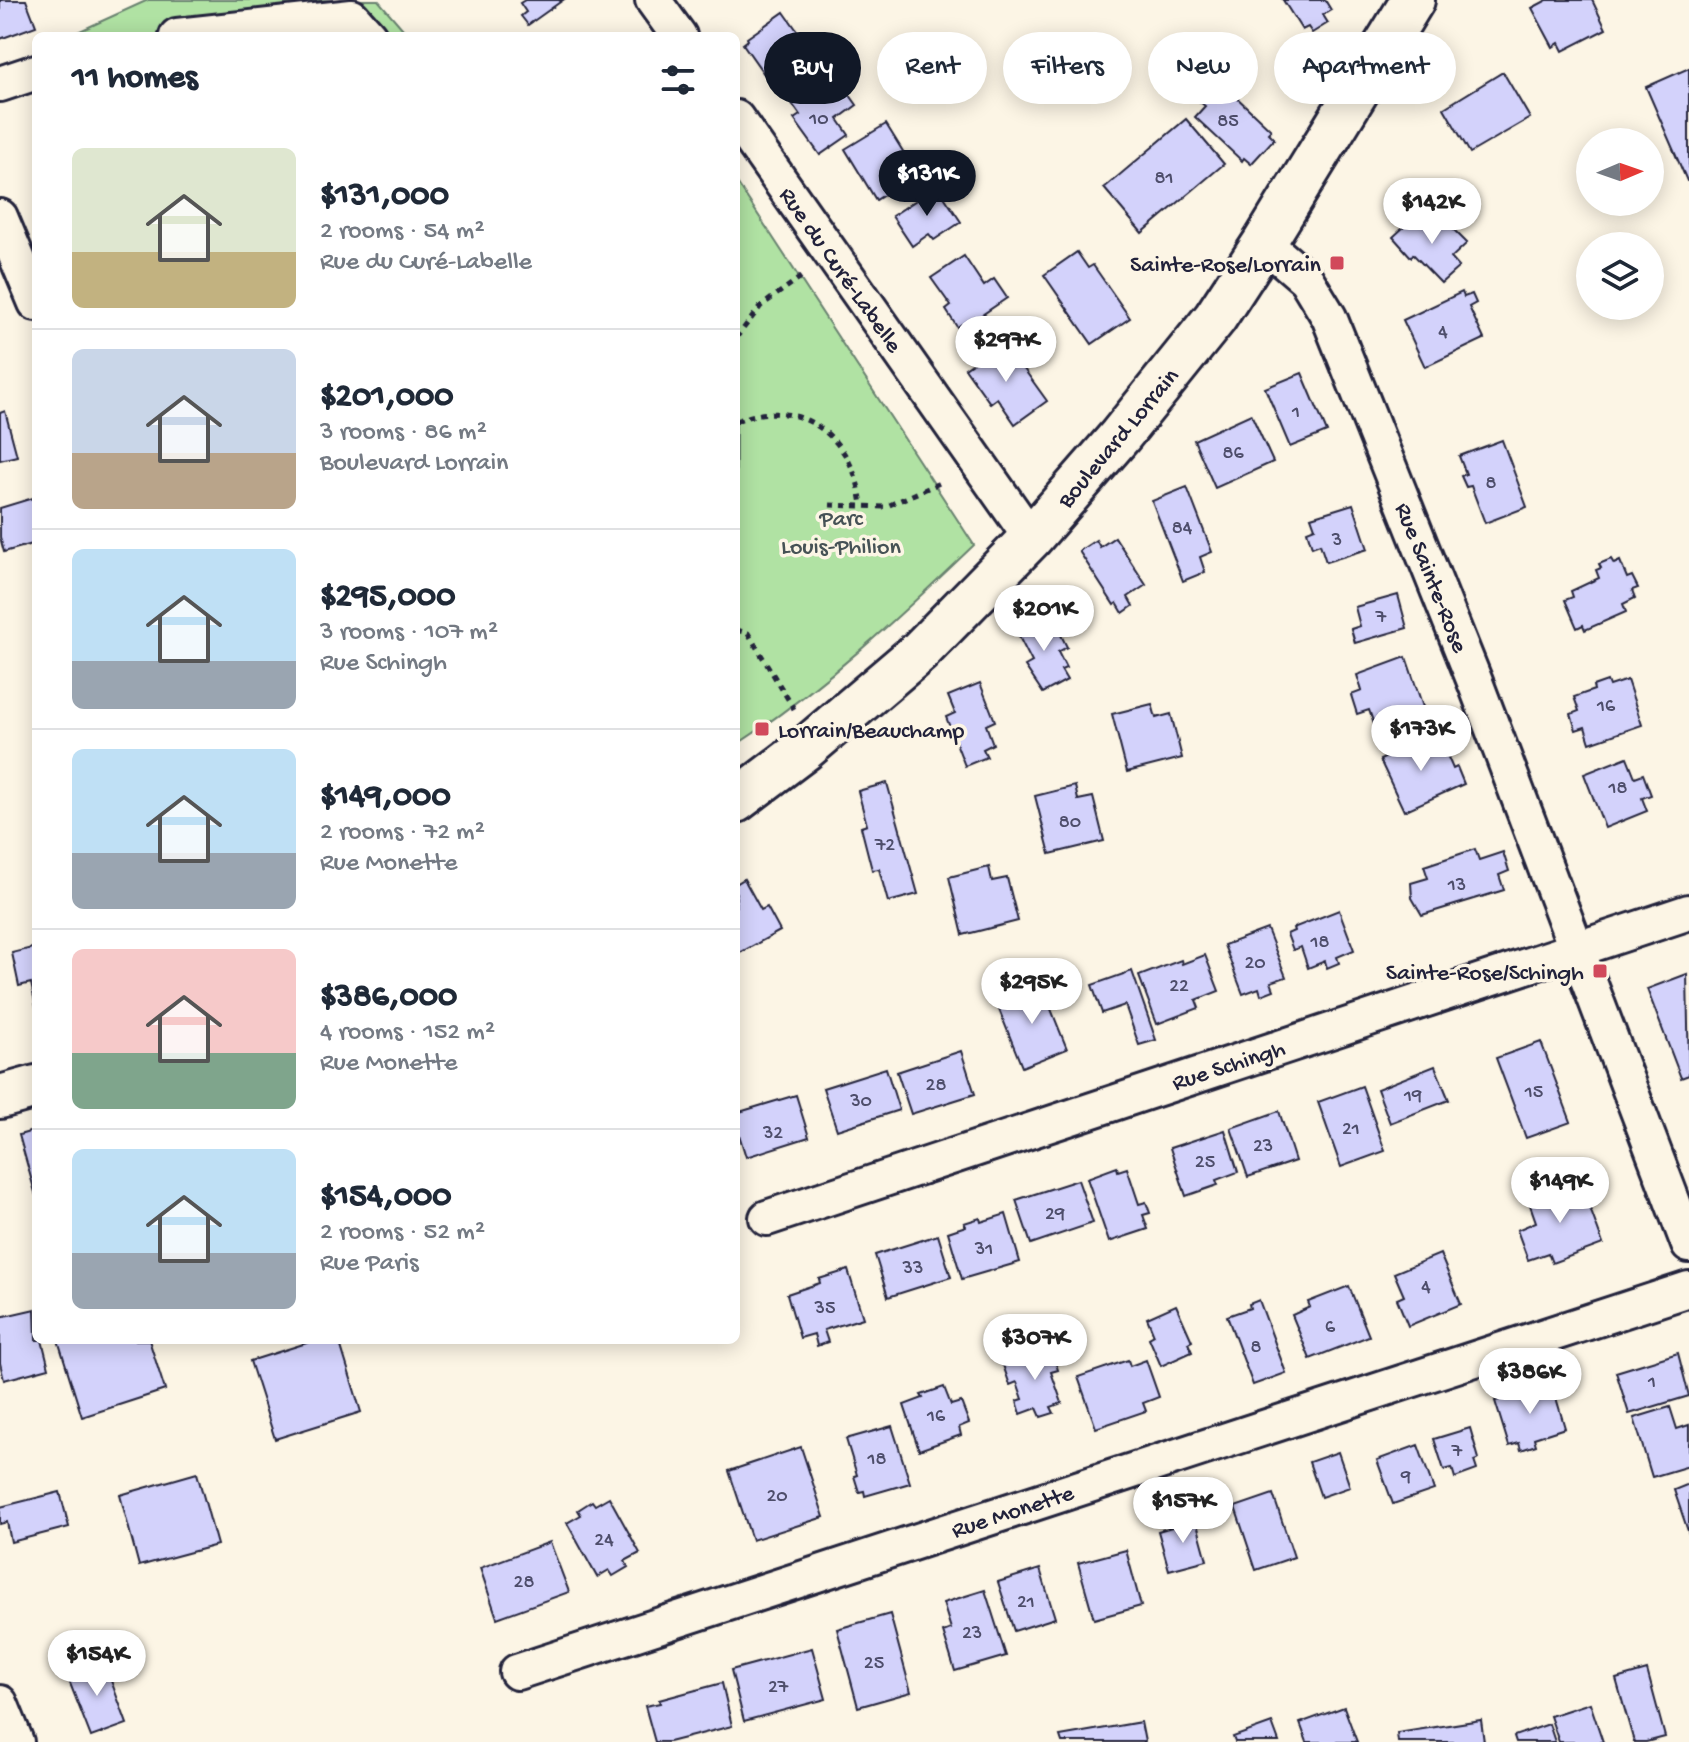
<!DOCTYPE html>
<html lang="en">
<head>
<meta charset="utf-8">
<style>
	body { margin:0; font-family:"Gochi Hand",sans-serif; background:#f6f6f7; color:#1f2937; height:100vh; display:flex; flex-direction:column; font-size:30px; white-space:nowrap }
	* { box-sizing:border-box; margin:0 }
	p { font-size:26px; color:#747a83 }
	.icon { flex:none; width:44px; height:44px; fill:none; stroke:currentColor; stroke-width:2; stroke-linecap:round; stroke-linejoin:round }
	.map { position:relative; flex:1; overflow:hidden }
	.panel { position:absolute; left:32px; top:32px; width:708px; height:1312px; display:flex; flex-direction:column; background:#fff; border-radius:12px; box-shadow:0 4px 20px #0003 }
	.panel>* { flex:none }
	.top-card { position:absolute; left:764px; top:32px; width:760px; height:72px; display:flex; gap:16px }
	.needle { width:52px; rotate:88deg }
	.controls { position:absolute; left:1576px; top:128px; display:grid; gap:16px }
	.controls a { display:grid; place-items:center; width:88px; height:88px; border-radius:50%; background:#fff; box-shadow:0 4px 20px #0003; font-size:40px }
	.price { position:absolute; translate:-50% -68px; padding:0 18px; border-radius:28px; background:#fff; color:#222; font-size:26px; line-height:52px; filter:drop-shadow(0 2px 4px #0008) }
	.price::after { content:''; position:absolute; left:50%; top:48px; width:24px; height:18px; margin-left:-12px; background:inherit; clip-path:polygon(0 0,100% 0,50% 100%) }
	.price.selected { background:#111827; color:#fff }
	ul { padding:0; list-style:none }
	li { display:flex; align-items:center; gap:24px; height:200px; padding:0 40px }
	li+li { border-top:2px solid #e0e1e3 }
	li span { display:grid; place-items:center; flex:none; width:224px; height:160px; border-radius:12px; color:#555 }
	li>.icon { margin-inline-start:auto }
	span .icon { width:96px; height:96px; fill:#fffc; stroke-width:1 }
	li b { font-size:34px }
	h2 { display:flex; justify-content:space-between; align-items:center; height:96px; padding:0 40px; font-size:34px }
	.tag { padding:0 28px; border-radius:36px; background:#fff; box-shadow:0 4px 20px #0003; font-size:28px; line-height:72px }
	.tag.selected { background:#111827; color:#fff }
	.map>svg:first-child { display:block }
	.green { fill:#b0e2a3; stroke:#69826f; stroke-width:2 }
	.building { fill:#d3d2fb; stroke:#22223b; stroke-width:2 }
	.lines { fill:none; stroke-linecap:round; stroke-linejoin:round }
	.minor-casing { stroke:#22223b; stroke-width:40 }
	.major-casing { stroke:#22223b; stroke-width:48 }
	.path { stroke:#22223b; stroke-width:5; stroke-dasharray:6 6; stroke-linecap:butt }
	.minor { stroke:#fcf5e5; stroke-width:34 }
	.major { stroke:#fcf5e5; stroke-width:42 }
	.poi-dot { fill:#d1495b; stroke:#fcf5e5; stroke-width:3 }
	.labels { text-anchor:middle; stroke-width:7; stroke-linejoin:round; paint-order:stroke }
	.number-label { font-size:20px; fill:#4e4e6b }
	.poi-label { font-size:24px; fill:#22223b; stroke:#fcf5e5; text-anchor:end }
	.street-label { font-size:24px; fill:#22223b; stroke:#fcf5e5 }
	.park-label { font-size:24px; fill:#465255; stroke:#fcf5e5 }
</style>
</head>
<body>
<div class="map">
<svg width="1689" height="1742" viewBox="0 0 1689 1742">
	<rect width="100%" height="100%" fill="#fcf5e5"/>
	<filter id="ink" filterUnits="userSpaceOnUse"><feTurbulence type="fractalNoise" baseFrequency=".0125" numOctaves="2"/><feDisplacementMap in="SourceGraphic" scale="16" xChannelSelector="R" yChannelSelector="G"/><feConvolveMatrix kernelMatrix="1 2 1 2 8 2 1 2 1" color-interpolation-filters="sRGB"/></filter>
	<g filter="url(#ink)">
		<g class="green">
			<polygon points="148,0 378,0 409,36 69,36"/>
			<path d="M736,181L974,545C899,617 823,688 736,745Z"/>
		</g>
		<g class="building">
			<polygon points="0,0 26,0 36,26 0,39"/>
			<polygon points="525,0 563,0 528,25 521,16 526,12 520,3"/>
			<polygon points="1283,0 1325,0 1331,10 1323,15 1328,23 1312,33 1308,27 1302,30"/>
			<polygon points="1547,0 1592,0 1606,29 1563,51 1559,43 1553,47 1532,8"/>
			<polygon points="784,12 808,46 771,72 769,70 764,74 743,44 748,40 747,38"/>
			<polygon points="1689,68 1689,181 1687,181 1646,87"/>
			<polygon points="1503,72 1530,118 1470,153 1444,108"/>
			<polygon points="829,76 832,80 837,77 857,105 838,119 849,135 820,155 794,119 800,115 791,102"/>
			<polygon points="1222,87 1231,96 1233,94 1271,130 1268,133 1274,139 1251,164 1244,158 1242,161 1195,117 1205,106 1200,102 1211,90 1215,95"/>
			<polygon points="1186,119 1224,164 1142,233 1104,188"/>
			<polygon points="886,124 917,174 876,200 845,149"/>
			<polygon points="939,189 961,222 934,240 929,234 912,246 892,216 924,195 926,198"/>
			<polygon points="1419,213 1436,231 1446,222 1467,243 1451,258 1459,267 1441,283 1413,254 1411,257 1393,237"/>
			<polygon points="1077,252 1088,268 1093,265 1130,318 1092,344 1044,275"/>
			<polygon points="964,256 984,286 994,279 1007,298 964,327 962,324 957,327 946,310 951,306 931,278"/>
			<polygon points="1462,292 1464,297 1472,294 1476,303 1469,307 1484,339 1425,367 1403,320"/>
			<polygon points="998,345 1010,363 1016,358 1047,401 1015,424 997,398 990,403 965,368"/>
			<polygon points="1302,373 1327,432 1290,447 1265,388"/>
			<polygon points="5,411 17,456 0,460 0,413"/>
			<polygon points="1251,414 1273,462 1215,488 1194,440"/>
			<polygon points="1502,440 1527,507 1485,523 1471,486 1466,487 1461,476 1466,474 1459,456"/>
			<polygon points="1187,487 1212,552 1200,557 1205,572 1183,581 1152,501"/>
			<polygon points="36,497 36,543 4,552 0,537 0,508"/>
			<polygon points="1353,504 1368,549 1326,562 1320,544 1312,547 1307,531 1315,528 1311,517"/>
			<polygon points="1115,537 1146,585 1128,597 1133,606 1123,613 1117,603 1114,605 1079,551 1096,540 1100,547"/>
			<polygon points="1611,559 1614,564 1620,561 1627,578 1632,576 1638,588 1632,590 1635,598 1623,604 1626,612 1585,630 1583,625 1577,628 1565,600 1573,597 1571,591 1599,578 1596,570 1601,568 1599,564"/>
			<polygon points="1398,595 1407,628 1355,643 1351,629 1360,626 1355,607"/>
			<polygon points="1052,617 1067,647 1058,652 1066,668 1061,670 1067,680 1043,693 1025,666 1032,662 1018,635 1020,634 1017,629 1030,622 1032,627"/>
			<polygon points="1406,657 1424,710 1375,727 1369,710 1357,714 1351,695 1362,691 1357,675"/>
			<polygon points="1627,680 1642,725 1590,743 1585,727 1576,730 1571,714 1579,711 1574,697 1594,690 1593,686 1607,681 1609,686"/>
			<polygon points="980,683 995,721 986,725 993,744 983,749 987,757 965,766 946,717 955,713 948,696"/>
			<polygon points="1152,704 1156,718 1171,714 1182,758 1127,772 1112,714"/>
			<polygon points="1438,734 1453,769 1457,767 1464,784 1404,811 1380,760"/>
			<polygon points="1627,757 1635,777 1643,774 1651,795 1642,798 1647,811 1605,828 1584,774"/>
			<polygon points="887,783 918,894 888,902 879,869 872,870 861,827 867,825 858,791"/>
			<polygon points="1075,786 1078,800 1093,797 1104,841 1050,854 1035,796"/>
			<polygon points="1475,849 1479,860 1503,852 1509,871 1499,875 1504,890 1422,915 1412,898 1411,883 1428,878 1424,866"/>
			<polygon points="989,867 992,881 1007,878 1018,921 963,935 949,877"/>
			<polygon points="744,879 761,910 767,907 780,931 736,955 736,884"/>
			<polygon points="1339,910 1354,950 1337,957 1339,963 1327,968 1325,961 1308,968 1301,947 1293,950 1287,934 1294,931 1293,928"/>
			<polygon points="1267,929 1286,977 1271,982 1274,990 1261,995 1259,988 1243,994 1224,945"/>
			<polygon points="36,947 36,1007 31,983 19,986 12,953"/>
			<polygon points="1205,955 1219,991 1196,1000 1199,1008 1157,1024 1139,976 1181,960 1182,964"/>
			<polygon points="1132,971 1156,1040 1139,1045 1125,1005 1102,1013 1092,985"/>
			<polygon points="1687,974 1689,1075 1681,1078 1647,989"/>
			<polygon points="1041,984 1067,1049 1022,1067 996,1002"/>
			<polygon points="1541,1042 1571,1122 1526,1138 1496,1058"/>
			<polygon points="961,1051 975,1094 911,1114 897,1072"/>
			<polygon points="1435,1066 1449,1100 1390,1123 1377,1089"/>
			<polygon points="886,1068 899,1110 837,1130 823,1088"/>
			<polygon points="1362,1086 1385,1151 1341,1167 1318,1102"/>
			<polygon points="796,1095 809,1137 746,1157 736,1125 736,1113"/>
			<polygon points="1279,1111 1295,1161 1248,1177 1231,1128"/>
			<polygon points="36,1130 36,1196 19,1135"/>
			<polygon points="1225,1130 1238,1172 1216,1180 1218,1185 1186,1196 1170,1148"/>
			<polygon points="1117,1167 1118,1171 1127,1168 1139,1204 1146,1202 1150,1213 1143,1215 1148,1229 1109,1242 1087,1178"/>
			<polygon points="1078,1180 1093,1223 1031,1244 1016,1200"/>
			<polygon points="1580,1181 1603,1244 1552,1263 1548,1253 1528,1260 1517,1230 1536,1222 1528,1199"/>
			<polygon points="1006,1214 1020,1262 962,1279 948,1232 966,1226 964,1223 980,1218 981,1222"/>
			<polygon points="938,1235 951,1277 888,1297 875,1255"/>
			<polygon points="1440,1254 1461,1304 1408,1326 1397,1299 1404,1296 1394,1273"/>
			<polygon points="848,1270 863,1318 824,1330 828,1342 817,1346 814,1334 800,1338 787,1294 820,1283 819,1279"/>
			<polygon points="1349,1286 1369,1336 1310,1359 1292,1315 1310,1307 1308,1302"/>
			<polygon points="1259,1300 1286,1373 1253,1385 1227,1316 1250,1308 1249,1304"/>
			<polygon points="1176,1305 1192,1341 1188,1343 1192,1352 1161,1366 1149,1338 1154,1335 1147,1318"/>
			<polygon points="35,1309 36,1340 42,1340 49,1368 4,1380 0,1363 0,1317"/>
			<polygon points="58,1340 149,1340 165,1390 82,1417"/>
			<polygon points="316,1340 339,1340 361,1412 275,1439 250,1361"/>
			<polygon points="1051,1348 1058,1370 1051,1372 1062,1403 1051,1407 1054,1413 1041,1417 1037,1408 1021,1414 1017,1401 1023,1399 1017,1382 1010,1385 1003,1365"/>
			<polygon points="1678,1353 1689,1396 1629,1414 1616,1372"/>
			<polygon points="1128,1360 1130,1366 1146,1360 1159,1397 1143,1403 1146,1411 1096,1428 1078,1377"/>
			<polygon points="1552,1384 1565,1428 1534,1438 1536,1445 1521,1450 1519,1443 1509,1446 1495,1401"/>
			<polygon points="944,1387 951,1405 961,1402 969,1423 959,1427 961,1435 919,1450 904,1405 923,1398 921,1395"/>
			<polygon points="1670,1407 1677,1429 1689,1425 1689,1466 1652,1477 1634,1418"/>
			<polygon points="892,1426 910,1483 865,1496 864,1491 859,1492 854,1476 857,1475 846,1439"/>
			<polygon points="1470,1428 1479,1459 1474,1461 1477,1470 1455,1478 1452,1468 1444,1470 1434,1439"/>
			<polygon points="1418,1445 1434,1490 1393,1504 1377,1460"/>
			<polygon points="801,1447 824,1517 752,1540 729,1471"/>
			<polygon points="1338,1452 1350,1487 1321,1497 1309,1462"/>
			<polygon points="197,1473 217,1545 139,1566 120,1495"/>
			<polygon points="1689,1484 1689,1534 1674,1490"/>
			<polygon points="60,1492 69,1527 11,1542 7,1522 0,1524 0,1507"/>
			<polygon points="1273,1494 1294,1557 1256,1570 1235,1507"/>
			<polygon points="609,1497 640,1553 625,1561 628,1567 613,1576 609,1570 597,1577 567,1523 581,1515 578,1510 592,1501 595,1505"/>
			<polygon points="1196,1520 1207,1560 1169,1570 1158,1531"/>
			<polygon points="550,1542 569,1592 497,1618 480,1568"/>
			<polygon points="1126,1550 1141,1606 1094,1619 1078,1563"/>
			<polygon points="1040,1569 1055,1618 1014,1631 998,1582"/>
			<polygon points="985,1590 1006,1656 955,1671 943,1632 951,1629 943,1603"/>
			<polygon points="890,1614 911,1692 858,1707 837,1629"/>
			<polygon points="812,1648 826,1699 744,1721 731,1670"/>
			<polygon points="103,1659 127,1724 91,1737 66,1673"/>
			<polygon points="1647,1670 1665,1737 1646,1742 1634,1742 1616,1679"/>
			<polygon points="722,1683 732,1726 669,1742 655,1742 645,1706 660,1703 659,1700"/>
			<polygon points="1590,1703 1603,1742 1559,1742 1550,1716"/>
			<polygon points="1344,1707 1357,1742 1307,1742 1300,1723"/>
			<polygon points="1481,1720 1484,1742 1398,1742 1397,1733"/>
			<polygon points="1141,1722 1145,1742 1062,1742 1060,1736"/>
			<polygon points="1272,1723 1279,1742 1235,1742 1233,1737"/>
			<polygon points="1549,1724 1555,1742 1516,1742 1514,1736"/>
		</g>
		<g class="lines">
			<g class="minor-casing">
				<g id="minor">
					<polyline points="653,0 679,36"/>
					<polyline points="177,36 352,17 369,36"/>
					<polyline points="0,84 36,72"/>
					<polyline points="736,118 1031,538"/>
					<polyline points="0,217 36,303"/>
					<polyline points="1264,243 1306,279 1329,317 1475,682 1689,1245"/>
					<polyline points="767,1218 1689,912"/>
					<polyline points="517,1672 1689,1289"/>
					<polyline points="0,1703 16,1742"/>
				</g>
			</g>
			<g class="major-casing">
				<g id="major">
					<polyline points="736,801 805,749 919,652 1031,538 1120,436 1215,318 1264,243 1413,0"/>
					<polyline points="0,1097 36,1087"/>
				</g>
			</g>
			<g class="path">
				<polyline points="736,338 761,306 805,274"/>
				<path d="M736,421C802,394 855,440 862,506"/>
				<polyline points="830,505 885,507 944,481"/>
				<polyline points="736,630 748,633 794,709"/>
			</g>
			<use href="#minor" class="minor"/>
			<use href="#major" class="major"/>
		</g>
	</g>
	<g class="poi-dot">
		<rect x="1329" y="255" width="16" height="16" rx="4"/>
		<rect x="754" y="721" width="16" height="16" rx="4"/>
		<rect x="1592" y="963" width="16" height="16" rx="4"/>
	</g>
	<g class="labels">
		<g class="number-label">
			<text x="819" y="124">10</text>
			<text x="1228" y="126">85</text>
			<text x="1164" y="183">81</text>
			<text x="1443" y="337">4</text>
			<text x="1296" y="417">1</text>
			<text x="1233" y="458">86</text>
			<text x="1491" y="488">8</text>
			<text x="1182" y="533">84</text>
			<text x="1337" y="545">3</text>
			<text x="1381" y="622">7</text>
			<text x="1606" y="711">16</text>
			<text x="1618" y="793">18</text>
			<text x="1070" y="827">80</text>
			<text x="885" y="850">72</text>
			<text x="1457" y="890">13</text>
			<text x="1320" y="947">18</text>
			<text x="1255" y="968">20</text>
			<text x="1179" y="991">22</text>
			<text x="936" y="1090">28</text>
			<text x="1534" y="1097">15</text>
			<text x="1413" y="1101">19</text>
			<text x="861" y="1106">30</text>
			<text x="1351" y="1134">21</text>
			<text x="773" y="1138">32</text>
			<text x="1263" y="1151">23</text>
			<text x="1205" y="1167">25</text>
			<text x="1055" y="1219">29</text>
			<text x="984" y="1254">31</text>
			<text x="913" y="1273">33</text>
			<text x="1426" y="1292">4</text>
			<text x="825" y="1313">35</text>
			<text x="1330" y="1332">6</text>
			<text x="1256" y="1352">8</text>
			<text x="1652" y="1387">1</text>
			<text x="936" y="1421">16</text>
			<text x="1457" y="1456">7</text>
			<text x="877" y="1464">18</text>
			<text x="1406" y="1482">9</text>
			<text x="777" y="1501">20</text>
			<text x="604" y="1545">24</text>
			<text x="524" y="1587">28</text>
			<text x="1026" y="1607">21</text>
			<text x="972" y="1638">23</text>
			<text x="874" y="1668">25</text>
			<text x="778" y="1692">27</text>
		</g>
		<g class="poi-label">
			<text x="1321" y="271">Sainte-Rose/Lorrain</text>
			<text x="778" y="737" text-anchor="start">Lorrain/Beauchamp</text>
			<text x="1584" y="979">Sainte-Rose/Schingh</text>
		</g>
		<g class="street-label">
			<text transform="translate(842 269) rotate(55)" y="8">Rue du Curé-Labelle</text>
			<text transform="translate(1117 437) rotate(-50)" y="8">Boulevard Lorrain</text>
			<text transform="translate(1433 577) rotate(68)" y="8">Rue Sainte-Rose</text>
			<text transform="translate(1228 1064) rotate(-18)" y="8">Rue Schingh</text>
			<text transform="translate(1012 1510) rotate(-18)" y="8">Rue Monette</text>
		</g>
		<g class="park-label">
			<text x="841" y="525">Parc<tspan x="841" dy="28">Louis-Philion</tspan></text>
		</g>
	</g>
</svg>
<div class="controls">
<a><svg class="needle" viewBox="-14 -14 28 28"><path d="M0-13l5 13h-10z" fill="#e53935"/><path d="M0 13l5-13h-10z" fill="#747a83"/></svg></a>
<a><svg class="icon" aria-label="layers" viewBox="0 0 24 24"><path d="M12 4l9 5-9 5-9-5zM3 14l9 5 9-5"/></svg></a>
</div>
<b class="price selected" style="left:927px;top:218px">$131K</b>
<b class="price" style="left:1432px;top:246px">$142K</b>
<b class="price" style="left:1006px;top:384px">$297K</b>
<b class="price" style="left:1044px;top:653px">$201K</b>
<b class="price" style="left:1421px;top:773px">$173K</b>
<b class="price" style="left:1032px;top:1026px">$295K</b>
<b class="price" style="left:1560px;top:1225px">$149K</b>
<b class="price" style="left:1035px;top:1382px">$307K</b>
<b class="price" style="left:1530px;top:1416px">$386K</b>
<b class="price" style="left:1183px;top:1545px">$157K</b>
<b class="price" style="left:97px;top:1698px">$154K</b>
<div class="top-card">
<a class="tag selected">Buy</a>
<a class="tag">Rent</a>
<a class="tag">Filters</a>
<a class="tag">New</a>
<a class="tag">Apartment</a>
</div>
<section class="panel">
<h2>11 homes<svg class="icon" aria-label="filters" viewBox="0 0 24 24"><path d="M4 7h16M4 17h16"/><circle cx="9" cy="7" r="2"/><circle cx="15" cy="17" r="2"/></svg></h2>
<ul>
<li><span style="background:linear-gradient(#dfe7d0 65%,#c2b280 0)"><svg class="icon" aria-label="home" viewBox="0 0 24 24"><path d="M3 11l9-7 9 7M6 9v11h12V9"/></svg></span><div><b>$131,000</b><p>2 rooms · 54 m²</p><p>Rue du Curé-Labelle</p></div></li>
<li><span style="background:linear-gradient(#c9d6e8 65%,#b9a48a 0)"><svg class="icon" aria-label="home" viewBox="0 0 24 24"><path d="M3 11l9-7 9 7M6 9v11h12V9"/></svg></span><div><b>$201,000</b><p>3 rooms · 86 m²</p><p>Boulevard Lorrain</p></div></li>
<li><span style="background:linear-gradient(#bfe0f5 70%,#9aa5b1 0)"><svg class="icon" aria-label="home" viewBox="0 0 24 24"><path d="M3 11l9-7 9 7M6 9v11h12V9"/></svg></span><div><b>$295,000</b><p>3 rooms · 107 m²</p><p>Rue Schingh</p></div></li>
<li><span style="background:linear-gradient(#bfe0f5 65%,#9aa5b1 0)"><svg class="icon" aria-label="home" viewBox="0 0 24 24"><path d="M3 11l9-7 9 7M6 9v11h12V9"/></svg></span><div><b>$149,000</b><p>2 rooms · 72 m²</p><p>Rue Monette</p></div></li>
<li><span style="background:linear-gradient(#f6c9c9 65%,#7fa58c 0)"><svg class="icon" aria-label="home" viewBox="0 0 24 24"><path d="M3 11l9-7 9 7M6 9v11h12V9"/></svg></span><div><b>$386,000</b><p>4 rooms · 152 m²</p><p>Rue Monette</p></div></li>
<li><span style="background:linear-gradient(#bfe0f5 65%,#9aa5b1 0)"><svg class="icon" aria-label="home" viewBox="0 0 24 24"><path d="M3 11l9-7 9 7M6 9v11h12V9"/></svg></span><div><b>$154,000</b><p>2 rooms · 52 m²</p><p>Rue Paris</p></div></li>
</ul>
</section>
</div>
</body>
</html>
